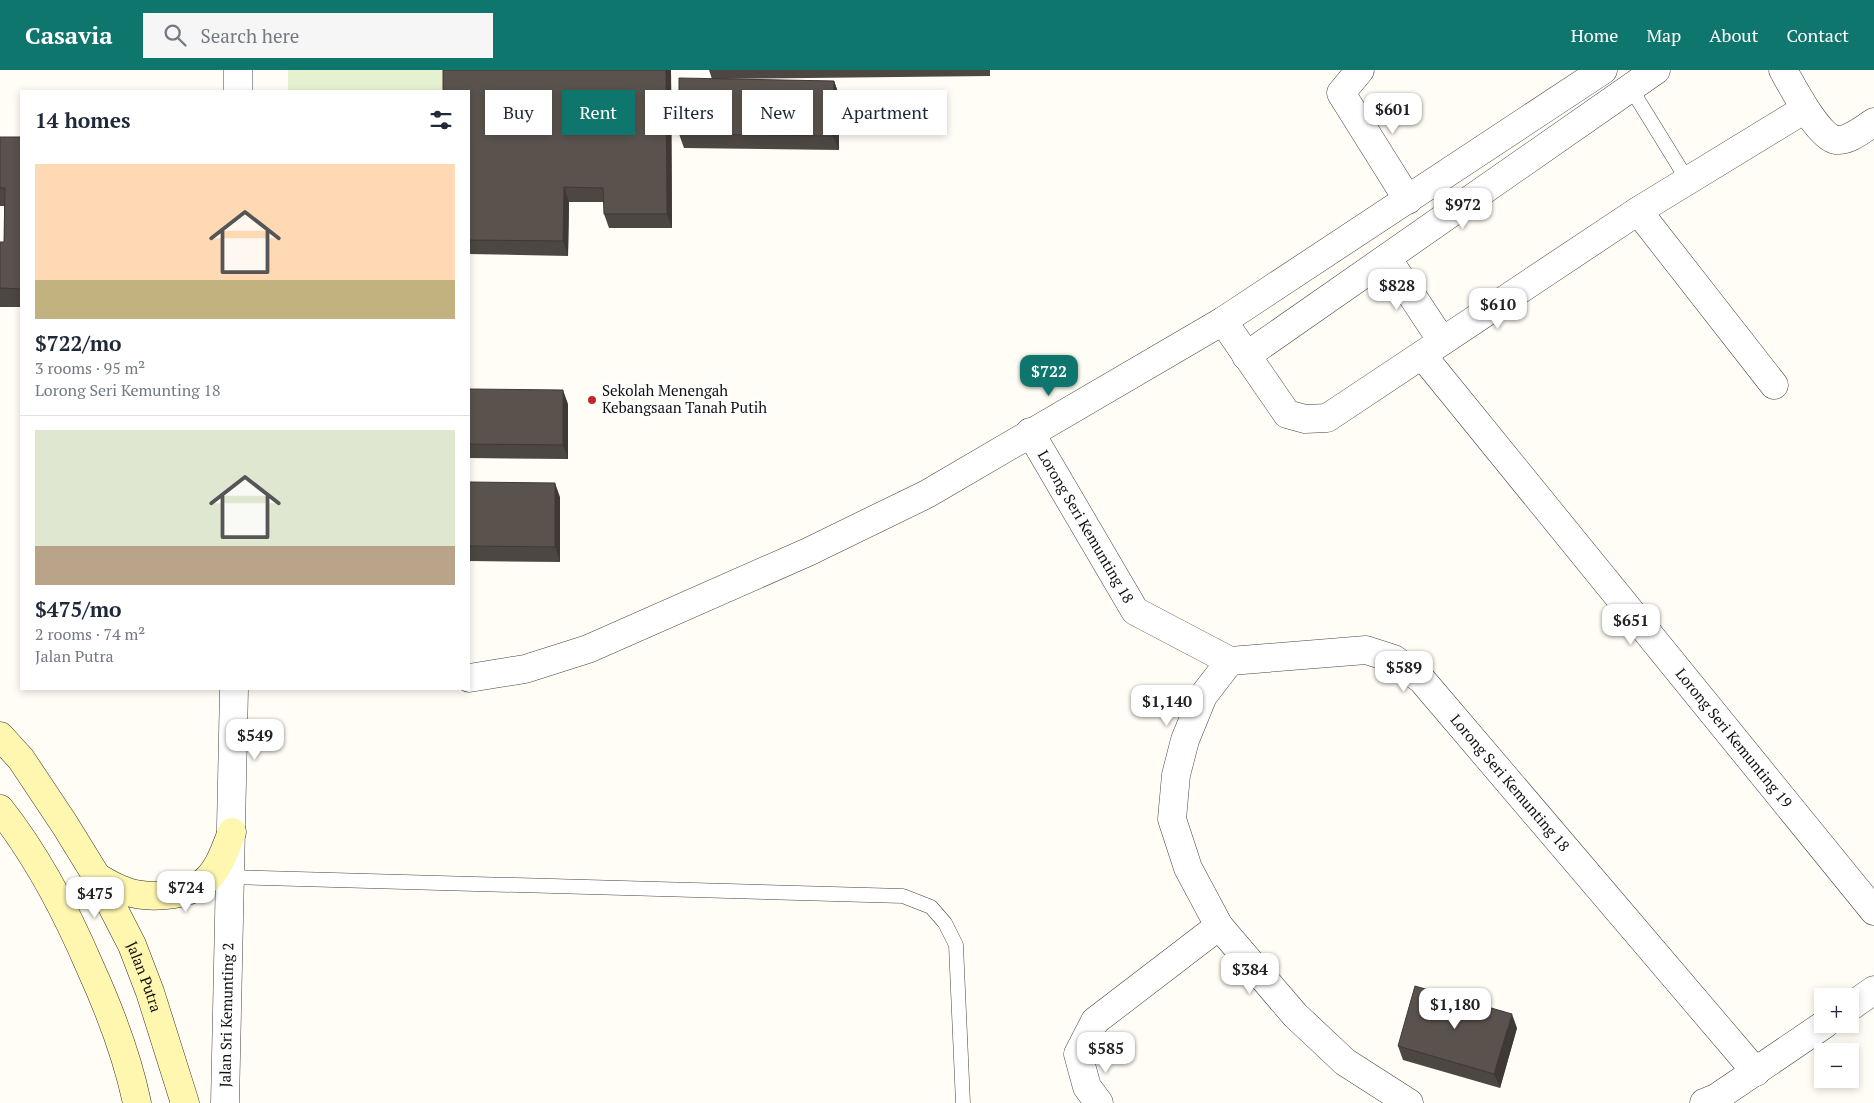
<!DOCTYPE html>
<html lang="en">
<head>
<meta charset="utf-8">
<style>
	body { margin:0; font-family:"PT Serif",serif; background:#f6f6f7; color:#1f2937; height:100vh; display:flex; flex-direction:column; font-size:19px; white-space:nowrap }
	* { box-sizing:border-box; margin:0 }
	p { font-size:16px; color:#747a83 }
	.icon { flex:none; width:28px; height:28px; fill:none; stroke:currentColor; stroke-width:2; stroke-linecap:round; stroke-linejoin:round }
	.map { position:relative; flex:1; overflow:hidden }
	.details { position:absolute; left:20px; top:20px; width:450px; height:600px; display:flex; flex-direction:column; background:#fff; border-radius:0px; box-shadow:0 2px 8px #0003 }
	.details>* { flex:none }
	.hud { position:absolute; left:485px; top:20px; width:475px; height:45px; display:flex; gap:10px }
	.fabs { position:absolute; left:1814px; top:918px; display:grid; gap:10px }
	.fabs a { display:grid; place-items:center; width:45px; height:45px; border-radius:0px; background:#fff; box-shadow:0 2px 8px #0003; font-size:25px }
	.price { position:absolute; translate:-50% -42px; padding:0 11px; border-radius:10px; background:#fff; color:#222; font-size:16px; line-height:32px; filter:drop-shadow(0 1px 2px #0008) }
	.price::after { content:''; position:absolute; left:50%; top:30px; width:15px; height:11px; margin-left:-8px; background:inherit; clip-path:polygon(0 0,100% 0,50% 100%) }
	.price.selected { background:#0f766e; color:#fff }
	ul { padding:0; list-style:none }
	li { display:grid; align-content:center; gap:10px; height:265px; padding:0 15px }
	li+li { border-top:1px solid #e0e1e3 }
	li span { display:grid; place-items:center; height:155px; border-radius:0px; color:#555 }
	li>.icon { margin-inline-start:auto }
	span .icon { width:90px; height:90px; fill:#fffc; stroke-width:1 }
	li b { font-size:21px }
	h2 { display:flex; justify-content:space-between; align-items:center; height:60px; padding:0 15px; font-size:21px }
	.pill { padding:0 18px; border-radius:0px; background:#fff; box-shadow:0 2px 8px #0003; font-size:18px; line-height:45px }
	.pill.selected { background:#0f766e; color:#fff }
	header { display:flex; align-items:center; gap:30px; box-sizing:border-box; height:70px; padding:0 25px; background:#0f766e; color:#fff }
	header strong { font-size:24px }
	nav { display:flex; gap:28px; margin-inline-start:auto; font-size:18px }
	.search { width:350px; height:45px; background:#f6f6f7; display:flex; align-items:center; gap:12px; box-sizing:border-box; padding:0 18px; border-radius:0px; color:#747a83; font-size:19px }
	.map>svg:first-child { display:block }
	.pitch { fill:#e6f2cf }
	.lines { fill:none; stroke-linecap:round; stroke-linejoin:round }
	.service-casing { stroke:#444; stroke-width:15 }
	.minor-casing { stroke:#444; stroke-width:29 }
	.secondary-casing { stroke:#333; stroke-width:29 }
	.service { stroke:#fff; stroke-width:14 }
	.minor { stroke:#fff; stroke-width:28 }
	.secondary { stroke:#fff6b0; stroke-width:28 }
	.wall { fill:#4d4742 }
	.shaded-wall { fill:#3f3936 }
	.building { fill:#5a524d; stroke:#3f3936 }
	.poi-dot { fill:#c4262e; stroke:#fff; stroke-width:2 }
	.labels { text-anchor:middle; stroke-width:5; stroke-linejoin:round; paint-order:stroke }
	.poi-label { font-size:15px; fill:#111; stroke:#fff; text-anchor:start }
	.street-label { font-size:15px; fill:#111; stroke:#fff }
</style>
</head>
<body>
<header>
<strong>Casavia</strong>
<div class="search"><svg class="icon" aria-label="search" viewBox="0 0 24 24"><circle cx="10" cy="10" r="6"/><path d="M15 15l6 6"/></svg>Search here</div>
<nav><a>Home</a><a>Map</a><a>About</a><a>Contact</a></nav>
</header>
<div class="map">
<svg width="1874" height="1033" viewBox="0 0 1874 1033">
	<rect width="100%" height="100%" fill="#fffdf5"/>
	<rect class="pitch" x="288" y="0" width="160" height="21"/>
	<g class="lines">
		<g class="service-casing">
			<g id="service">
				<polyline points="1630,17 1688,111"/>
				<polyline points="230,807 903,826 931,837 945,853 956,875 963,1033"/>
			</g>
		</g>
		<g class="minor-casing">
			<g id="minor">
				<polyline points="1360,0 1341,23 1408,130"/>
				<path d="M1783,0C1792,16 1819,68 1836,70C1850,71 1863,59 1874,52"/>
				<polyline points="238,21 238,0"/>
				<polyline points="1638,141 1774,315"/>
				<polyline points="1387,188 1442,271"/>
				<polyline points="1223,251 1287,344 1305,349 1327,348 1638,141 1805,39"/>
				<path id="s1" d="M1422,285L1874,841"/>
				<polyline points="1246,286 1656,0"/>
				<path id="s2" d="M1030,362L1135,541L1230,591L1366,580L1394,589L1422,610L1756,1002"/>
				<polyline points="1230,591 1203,626 1185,670 1176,705 1172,749 1188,798 1219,856 1295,945 1345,992 1409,1033"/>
				<polyline points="469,608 525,599 588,579 808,482 927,424 1223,251 1603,0"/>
				<polyline points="1850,937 1874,920"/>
				<path id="s3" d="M225,1033L234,619"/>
				<polyline points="1099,1033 1087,1017 1078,984 1095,951 1219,856"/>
				<polyline points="1704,1033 1716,1028 1825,954"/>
			</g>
		</g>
		<g class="secondary-casing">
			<g id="secondary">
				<path id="s4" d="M0,666L21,689L65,755L97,807L132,875L150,922L185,1033"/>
				<path d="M0,739C38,787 66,841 90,897C110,941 127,985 137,1033"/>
				<path d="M97,807C106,812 115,818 125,821C146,829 186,827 204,812C219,800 225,779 232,762"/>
			</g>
		</g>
		<use href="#service" class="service"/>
		<use href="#minor" class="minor"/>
		<use href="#secondary" class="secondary"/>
	</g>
	<g class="wall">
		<polygon points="443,0 671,0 672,158 609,158 604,144 604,132 569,132 568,186 469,184 469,21"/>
		<polygon points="709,0 990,0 990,6 718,9 834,11 839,25 839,80 684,78 679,64 712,9"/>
		<polygon points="0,67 21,67 21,237 0,237 0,172 4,172 4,136 0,136"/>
		<polygon points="469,319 568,334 568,389 469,388"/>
		<polygon points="469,412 560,427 560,492 469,491"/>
		<polygon points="1517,958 1500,1018 1403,990 1398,976"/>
	</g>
	<g class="shaded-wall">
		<polygon points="666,0 671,0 672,158 667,144"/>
		<polygon points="834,11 839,25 839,80 833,66"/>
		<polygon points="564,117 569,132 568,186 563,171"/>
		<polygon points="563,320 568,334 568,389 563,375"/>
		<polygon points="555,413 560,427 560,492 555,477"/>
		<polygon points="1512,944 1517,958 1500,1018 1494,1004"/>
	</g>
	<g class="building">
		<polygon points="443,0 666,0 667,144 604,144 603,118 564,117 563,171 469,170 469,21 443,21"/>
		<polygon points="679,8 834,11 833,66 679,64"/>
		<polygon points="0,67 21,67 21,219 0,218 0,172 4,172 5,118 0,118"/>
		<polygon points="469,319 563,320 563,375 469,374"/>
		<polygon points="469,412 555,413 555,477 469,476"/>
		<polygon points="1415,916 1512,944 1494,1004 1398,976"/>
	</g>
	<circle class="poi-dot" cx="592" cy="330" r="5"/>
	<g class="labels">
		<g class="poi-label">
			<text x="602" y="326">Sekolah Menengah<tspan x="602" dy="17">Kebangsaan Tanah Putih</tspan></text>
		</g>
		<g class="street-label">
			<text dy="5" stroke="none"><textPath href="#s2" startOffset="110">Lorong Seri Kemunting 18</textPath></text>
			<text dy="5" stroke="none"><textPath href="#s1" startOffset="494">Lorong Seri Kemunting 19</textPath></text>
			<text dy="5" stroke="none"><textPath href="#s2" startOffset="651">Lorong Seri Kemunting 18</textPath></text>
			<text dy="5" stroke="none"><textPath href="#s4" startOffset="282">Jalan Putra</textPath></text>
			<text dy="5" stroke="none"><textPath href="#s3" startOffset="88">Jalan Sri Kemunting 2</textPath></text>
		</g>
	</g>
</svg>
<div class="fabs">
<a>+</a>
<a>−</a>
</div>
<b class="price" style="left:1393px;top:65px">$601</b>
<b class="price" style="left:1463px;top:160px">$972</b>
<b class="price" style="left:1397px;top:241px">$828</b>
<b class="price" style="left:1498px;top:260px">$610</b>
<b class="price selected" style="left:1049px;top:327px">$722</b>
<b class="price" style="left:1631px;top:576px">$651</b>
<b class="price" style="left:1404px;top:623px">$589</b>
<b class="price" style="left:1167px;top:657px">$1,140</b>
<b class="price" style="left:255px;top:691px">$549</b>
<b class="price" style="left:186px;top:843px">$724</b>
<b class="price" style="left:95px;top:849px">$475</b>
<b class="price" style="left:1250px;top:925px">$384</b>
<b class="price" style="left:1455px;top:960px">$1,180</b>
<b class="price" style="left:1106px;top:1004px">$585</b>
<div class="hud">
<a class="pill">Buy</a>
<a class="pill selected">Rent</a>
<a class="pill">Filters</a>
<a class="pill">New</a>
<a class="pill">Apartment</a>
</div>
<section class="details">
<h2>14 homes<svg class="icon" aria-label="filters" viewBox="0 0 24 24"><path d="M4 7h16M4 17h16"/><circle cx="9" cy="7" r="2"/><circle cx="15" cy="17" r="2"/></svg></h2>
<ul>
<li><span style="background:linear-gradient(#ffd9b3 75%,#c2b280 0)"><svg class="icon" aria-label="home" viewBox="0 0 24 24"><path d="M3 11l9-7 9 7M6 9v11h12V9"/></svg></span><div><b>$722/mo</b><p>3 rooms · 95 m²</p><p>Lorong Seri Kemunting 18</p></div></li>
<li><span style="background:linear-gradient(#dfe7d0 75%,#b9a48a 0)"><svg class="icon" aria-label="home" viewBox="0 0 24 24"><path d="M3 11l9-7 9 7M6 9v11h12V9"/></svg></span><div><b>$475/mo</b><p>2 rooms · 74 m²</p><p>Jalan Putra</p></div></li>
</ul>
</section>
</div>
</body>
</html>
